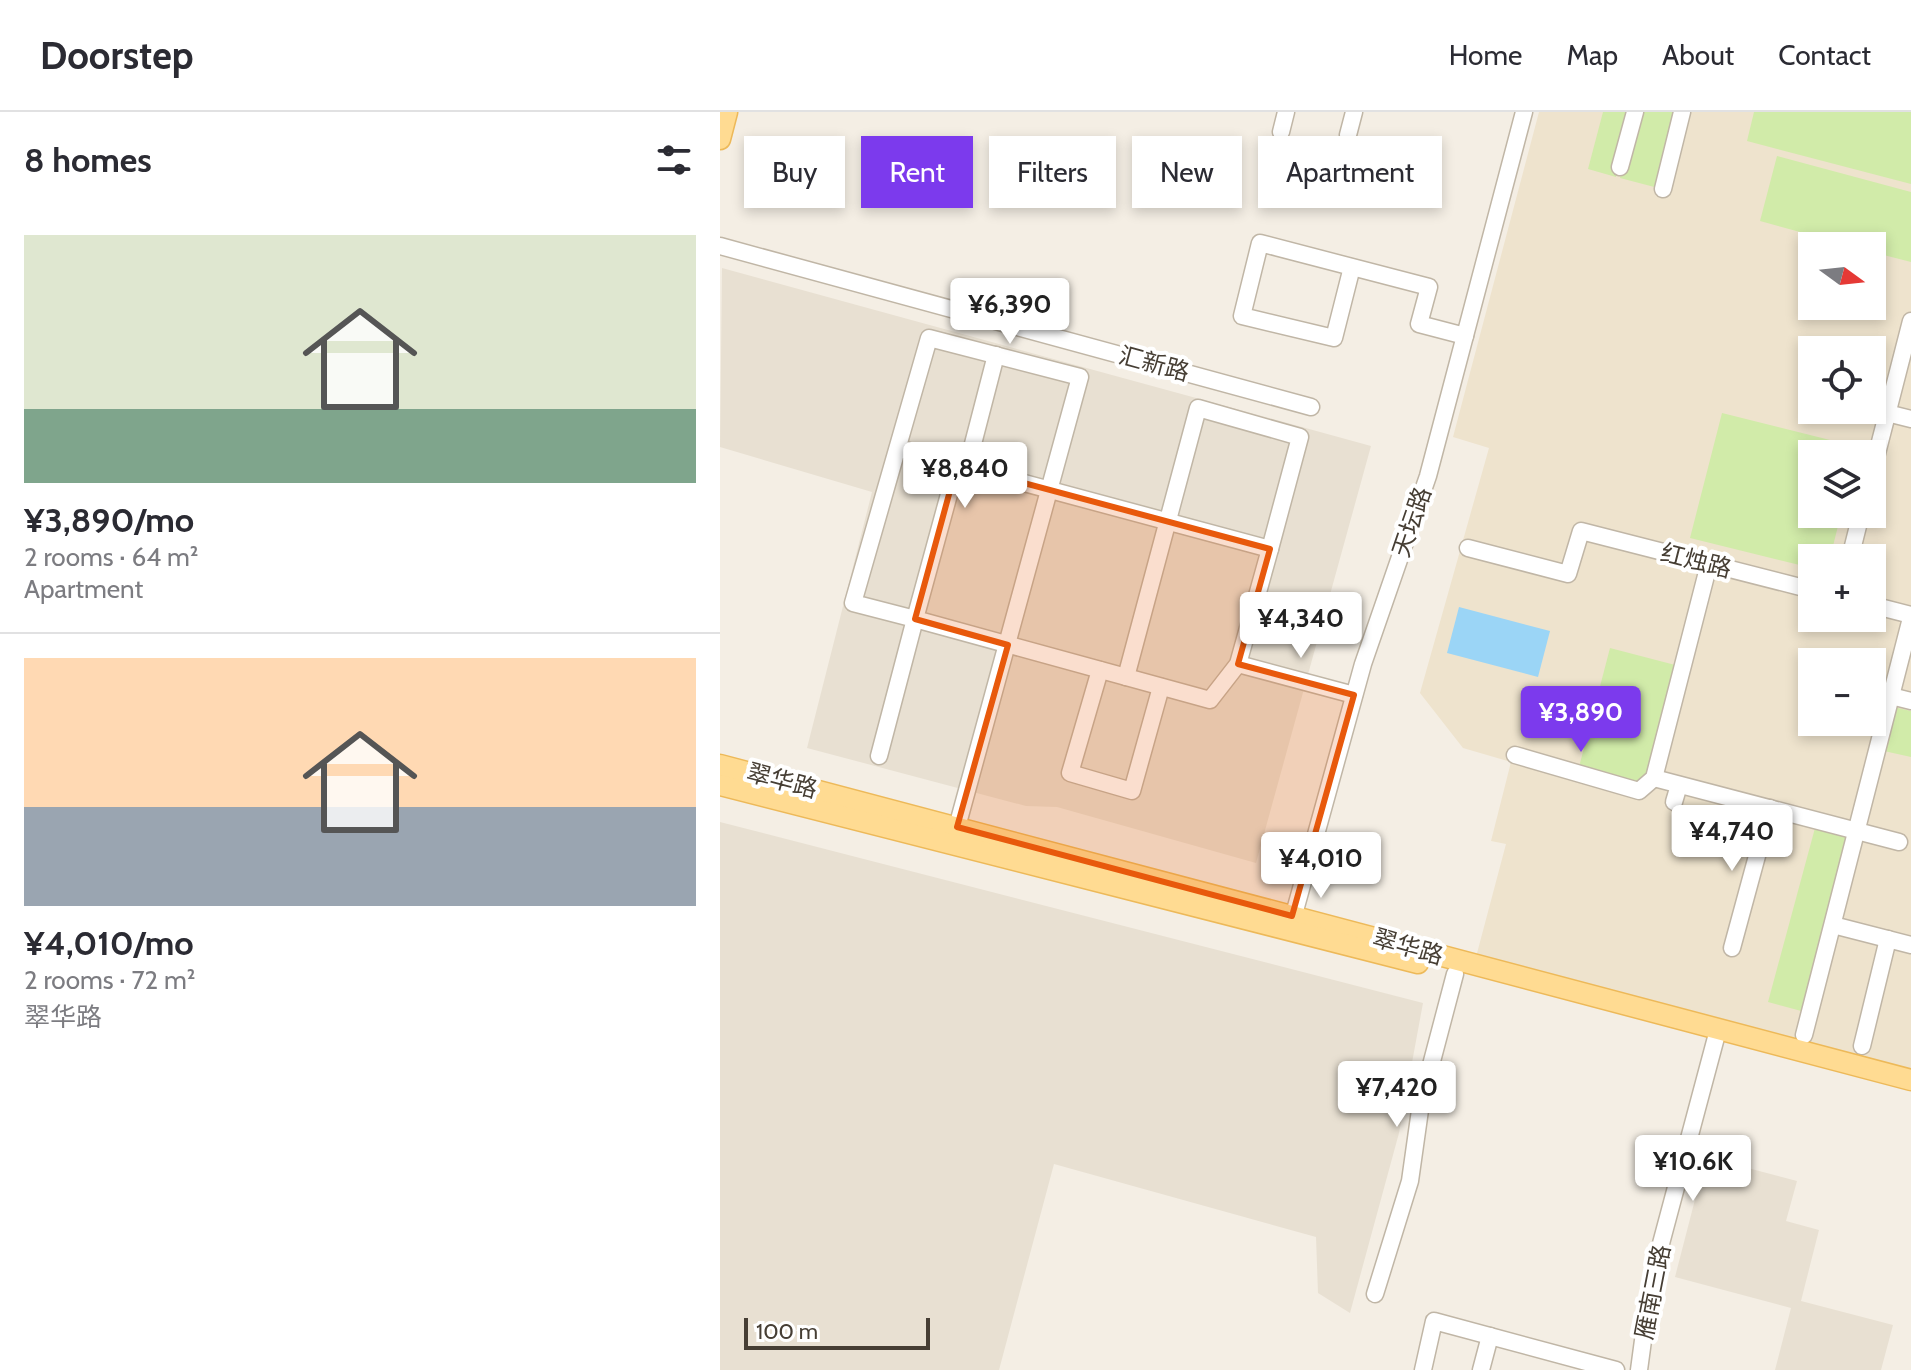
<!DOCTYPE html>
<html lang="en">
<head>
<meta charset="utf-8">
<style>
	body { margin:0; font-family:Cabin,"Noto Sans SC",sans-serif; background:#f7f7f7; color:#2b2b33; height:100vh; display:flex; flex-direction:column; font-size:30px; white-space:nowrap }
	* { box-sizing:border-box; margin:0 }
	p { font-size:26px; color:#7c7c81 }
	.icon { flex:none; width:44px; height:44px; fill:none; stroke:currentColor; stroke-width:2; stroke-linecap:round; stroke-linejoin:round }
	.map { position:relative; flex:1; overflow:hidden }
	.side { display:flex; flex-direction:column; background:#fff; width:720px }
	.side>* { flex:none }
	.banner { position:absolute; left:24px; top:24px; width:760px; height:72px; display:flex; gap:16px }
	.needle { width:52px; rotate:105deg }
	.controls { position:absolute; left:1078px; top:120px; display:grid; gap:16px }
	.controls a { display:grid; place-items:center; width:88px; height:88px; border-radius:0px; background:#fff; box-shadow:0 4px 12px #0003; font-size:40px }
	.scale { position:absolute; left:24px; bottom:20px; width:186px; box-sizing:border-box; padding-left:8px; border:4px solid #463e34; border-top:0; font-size:22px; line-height:28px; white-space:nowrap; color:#463e34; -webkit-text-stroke:6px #fff; paint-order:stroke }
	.price { position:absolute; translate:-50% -68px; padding:0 18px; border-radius:8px; background:#fff; color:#222; font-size:26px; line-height:52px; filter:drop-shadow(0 2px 4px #0008) }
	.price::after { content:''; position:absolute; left:50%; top:48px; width:24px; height:18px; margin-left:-12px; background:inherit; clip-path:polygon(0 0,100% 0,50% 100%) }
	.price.active { background:#7c3aed; color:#fff }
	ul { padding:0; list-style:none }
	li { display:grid; align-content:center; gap:16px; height:424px; padding:0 24px }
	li+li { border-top:2px solid #e1e1e2 }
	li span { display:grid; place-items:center; height:248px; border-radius:0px; color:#555 }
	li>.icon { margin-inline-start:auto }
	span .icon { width:144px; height:144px; fill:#fffc; stroke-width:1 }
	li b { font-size:34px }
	h2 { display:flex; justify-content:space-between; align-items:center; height:96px; padding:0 24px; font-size:34px }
	.pill { padding:0 28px; border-radius:0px; background:#fff; box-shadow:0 4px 12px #0003; font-size:28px; line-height:72px }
	.pill.active { background:#7c3aed; color:#fff }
	header { display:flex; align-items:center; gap:48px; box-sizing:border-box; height:112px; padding:0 40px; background:#fff; border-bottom:2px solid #e1e1e2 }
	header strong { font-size:38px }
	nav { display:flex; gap:44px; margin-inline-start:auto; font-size:28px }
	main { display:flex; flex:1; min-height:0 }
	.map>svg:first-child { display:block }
	.residential { fill:#e8e0d2 }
	.education { fill:#eee3cd; fill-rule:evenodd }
	.green { fill:#d1eba9 }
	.water { fill:#9bd5f6 }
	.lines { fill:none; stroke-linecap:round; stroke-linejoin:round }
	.minor-casing { stroke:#c0b6a6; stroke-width:19 }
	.major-casing { stroke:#edb959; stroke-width:23 }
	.minor { stroke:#fff; stroke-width:16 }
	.major { stroke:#ffdb92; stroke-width:20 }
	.marked { fill:#e8590c; fill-opacity:0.2; stroke:#e8590c; stroke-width:6; stroke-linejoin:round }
	.labels { text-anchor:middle; stroke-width:8; stroke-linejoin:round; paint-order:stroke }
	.street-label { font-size:24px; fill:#463e34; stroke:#fff }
</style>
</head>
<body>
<header>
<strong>Doorstep</strong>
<nav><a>Home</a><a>Map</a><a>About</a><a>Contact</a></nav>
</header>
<main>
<section class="side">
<h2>8 homes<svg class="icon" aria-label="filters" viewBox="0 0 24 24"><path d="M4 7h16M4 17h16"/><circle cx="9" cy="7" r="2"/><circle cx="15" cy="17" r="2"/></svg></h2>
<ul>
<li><span style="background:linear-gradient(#dfe7d0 70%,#7fa58c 0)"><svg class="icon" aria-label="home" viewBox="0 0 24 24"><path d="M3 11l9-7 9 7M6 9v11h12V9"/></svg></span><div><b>¥3,890/mo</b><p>2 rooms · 64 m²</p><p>Apartment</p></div></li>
<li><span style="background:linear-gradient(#ffd9b3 60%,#9aa5b1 0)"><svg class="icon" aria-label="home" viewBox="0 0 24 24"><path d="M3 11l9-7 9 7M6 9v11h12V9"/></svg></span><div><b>¥4,010/mo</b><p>2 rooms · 72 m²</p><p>翠华路</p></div></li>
</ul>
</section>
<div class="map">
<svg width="1191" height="1258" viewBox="0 0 1191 1258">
	<rect width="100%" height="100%" fill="#f4eee4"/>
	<g class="residential">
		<polygon points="2,156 651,334 536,751 337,695 306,694 87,636 152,380 0,335"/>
		<polygon points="0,710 703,891 679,1021 630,1201 598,1181 596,1125 334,1052 279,1258 0,1258"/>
		<polygon points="986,1045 1077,1069 1066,1109 1099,1118 1081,1189 1173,1213 1161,1258 1055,1258 1071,1196 955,1165"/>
	</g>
	<path class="education" d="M819,0H1191V964L756,845L786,732L771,729L791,650L743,636L700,581L769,336L733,325ZM1092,134H1152V194H1092ZM1092,238H1152V298H1092ZM1092,342H1152V402H1092ZM1092,446H1152V506H1092ZM1092,550H1152V610H1092Z"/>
	<g class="green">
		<polygon points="883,0 913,0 896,65 868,57"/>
		<polygon points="917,0 960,0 942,77 900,66"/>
		<polygon points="1034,0 1191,0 1191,72 1027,29"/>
		<polygon points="1057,44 1191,80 1191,150 1152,140 1152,134 1131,134 1040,109"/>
		<polygon points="1002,301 1138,335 1136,342 1092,342 1092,402 1121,402 1110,446 1092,446 1092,456 970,426"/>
		<polygon points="890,536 959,554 929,662 919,672 859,655"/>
		<polygon points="1174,595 1191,599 1191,645 1164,639"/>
		<polygon points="1095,716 1131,725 1085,900 1048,890"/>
	</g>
	<polygon class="water" points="739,495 830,519 818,565 727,541"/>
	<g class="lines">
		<g class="minor-casing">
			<g id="minor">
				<polyline points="561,20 566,0"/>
				<polyline points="628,23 634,0"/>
				<polyline points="900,55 915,0"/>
				<polyline points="943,77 962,0"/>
				<polyline points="0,134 591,295"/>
				<polyline points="632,155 614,226 522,204 540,131 709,175 699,212 745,224"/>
				<polyline points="1167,301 1191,307"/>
				<polyline points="178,336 237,353"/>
				<polygon points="237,353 550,437 518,552 490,588 195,507"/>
				<polyline points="247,355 276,243"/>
				<polyline points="1152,361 1191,209"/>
				<polyline points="748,436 848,462 861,419 1092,478"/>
				<polyline points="1130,446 1141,402"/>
				<polyline points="1152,493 1191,503"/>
				<polyline points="518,552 634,583"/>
				<polyline points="380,558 350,661 412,679 441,575"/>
				<polyline points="406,565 478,296 580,325 550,437"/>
				<polyline points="1171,584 1191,589"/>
				<polyline points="795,643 919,679 934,666 989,452"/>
				<polyline points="159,644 195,507 133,491 209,226 360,265 237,715"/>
				<polyline points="934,666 1179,730"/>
				<polyline points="954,690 959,673"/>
				<polyline points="571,813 643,552 708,364 804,0"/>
				<polyline points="1113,813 1191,833"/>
				<polyline points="1012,836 1050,696"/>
				<polyline points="1084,923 1191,506"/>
				<polyline points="1142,934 1168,827"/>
				<polyline points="655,1182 690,1069 701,991 735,862"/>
				<polyline points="703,1258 714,1209 896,1258"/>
				<polyline points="761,1258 770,1224"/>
				<polyline points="919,1258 931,1169 998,918"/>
			</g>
		</g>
		<g class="major-casing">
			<g id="major">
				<polyline points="0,27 7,0"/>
				<polyline points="0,653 1191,968"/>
				<polyline points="0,673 698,851"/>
			</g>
		</g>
		<use href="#minor" class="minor"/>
		<use href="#major" class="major"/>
	</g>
	<path class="marked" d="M237,353L550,437L518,552L634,583L572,804L237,715L288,533L195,507Z"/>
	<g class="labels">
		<g class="street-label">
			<text transform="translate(434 252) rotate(15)" y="8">汇新路</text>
			<text transform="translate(692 410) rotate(-71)" y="8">天坛路</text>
			<text transform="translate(976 449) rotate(14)" y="8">红烛路</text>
			<text transform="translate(62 669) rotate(15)" y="8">翠华路</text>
			<text transform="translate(688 835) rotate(16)" y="8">翠华路</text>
			<text transform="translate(933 1180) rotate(-79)" y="8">雁南三路</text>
		</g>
	</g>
</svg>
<div class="controls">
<a><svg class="needle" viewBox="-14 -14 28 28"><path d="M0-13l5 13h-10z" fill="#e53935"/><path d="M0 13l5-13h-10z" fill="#7c7c81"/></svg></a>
<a><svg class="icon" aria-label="locate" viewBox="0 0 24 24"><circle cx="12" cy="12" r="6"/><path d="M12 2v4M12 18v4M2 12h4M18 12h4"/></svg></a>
<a><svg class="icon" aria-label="layers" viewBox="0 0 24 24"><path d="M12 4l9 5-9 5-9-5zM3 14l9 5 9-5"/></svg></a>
<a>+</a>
<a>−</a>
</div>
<div class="scale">100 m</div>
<b class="price" style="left:290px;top:234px">¥6,390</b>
<b class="price" style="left:245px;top:398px">¥8,840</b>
<b class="price" style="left:581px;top:548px">¥4,340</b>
<b class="price active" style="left:861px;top:642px">¥3,890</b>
<b class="price" style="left:1012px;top:761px">¥4,740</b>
<b class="price" style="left:601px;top:788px">¥4,010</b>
<b class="price" style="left:677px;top:1017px">¥7,420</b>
<b class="price" style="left:973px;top:1091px">¥10.6K</b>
<div class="banner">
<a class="pill">Buy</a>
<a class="pill active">Rent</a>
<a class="pill">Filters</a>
<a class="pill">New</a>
<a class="pill">Apartment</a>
</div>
</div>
</main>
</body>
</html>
